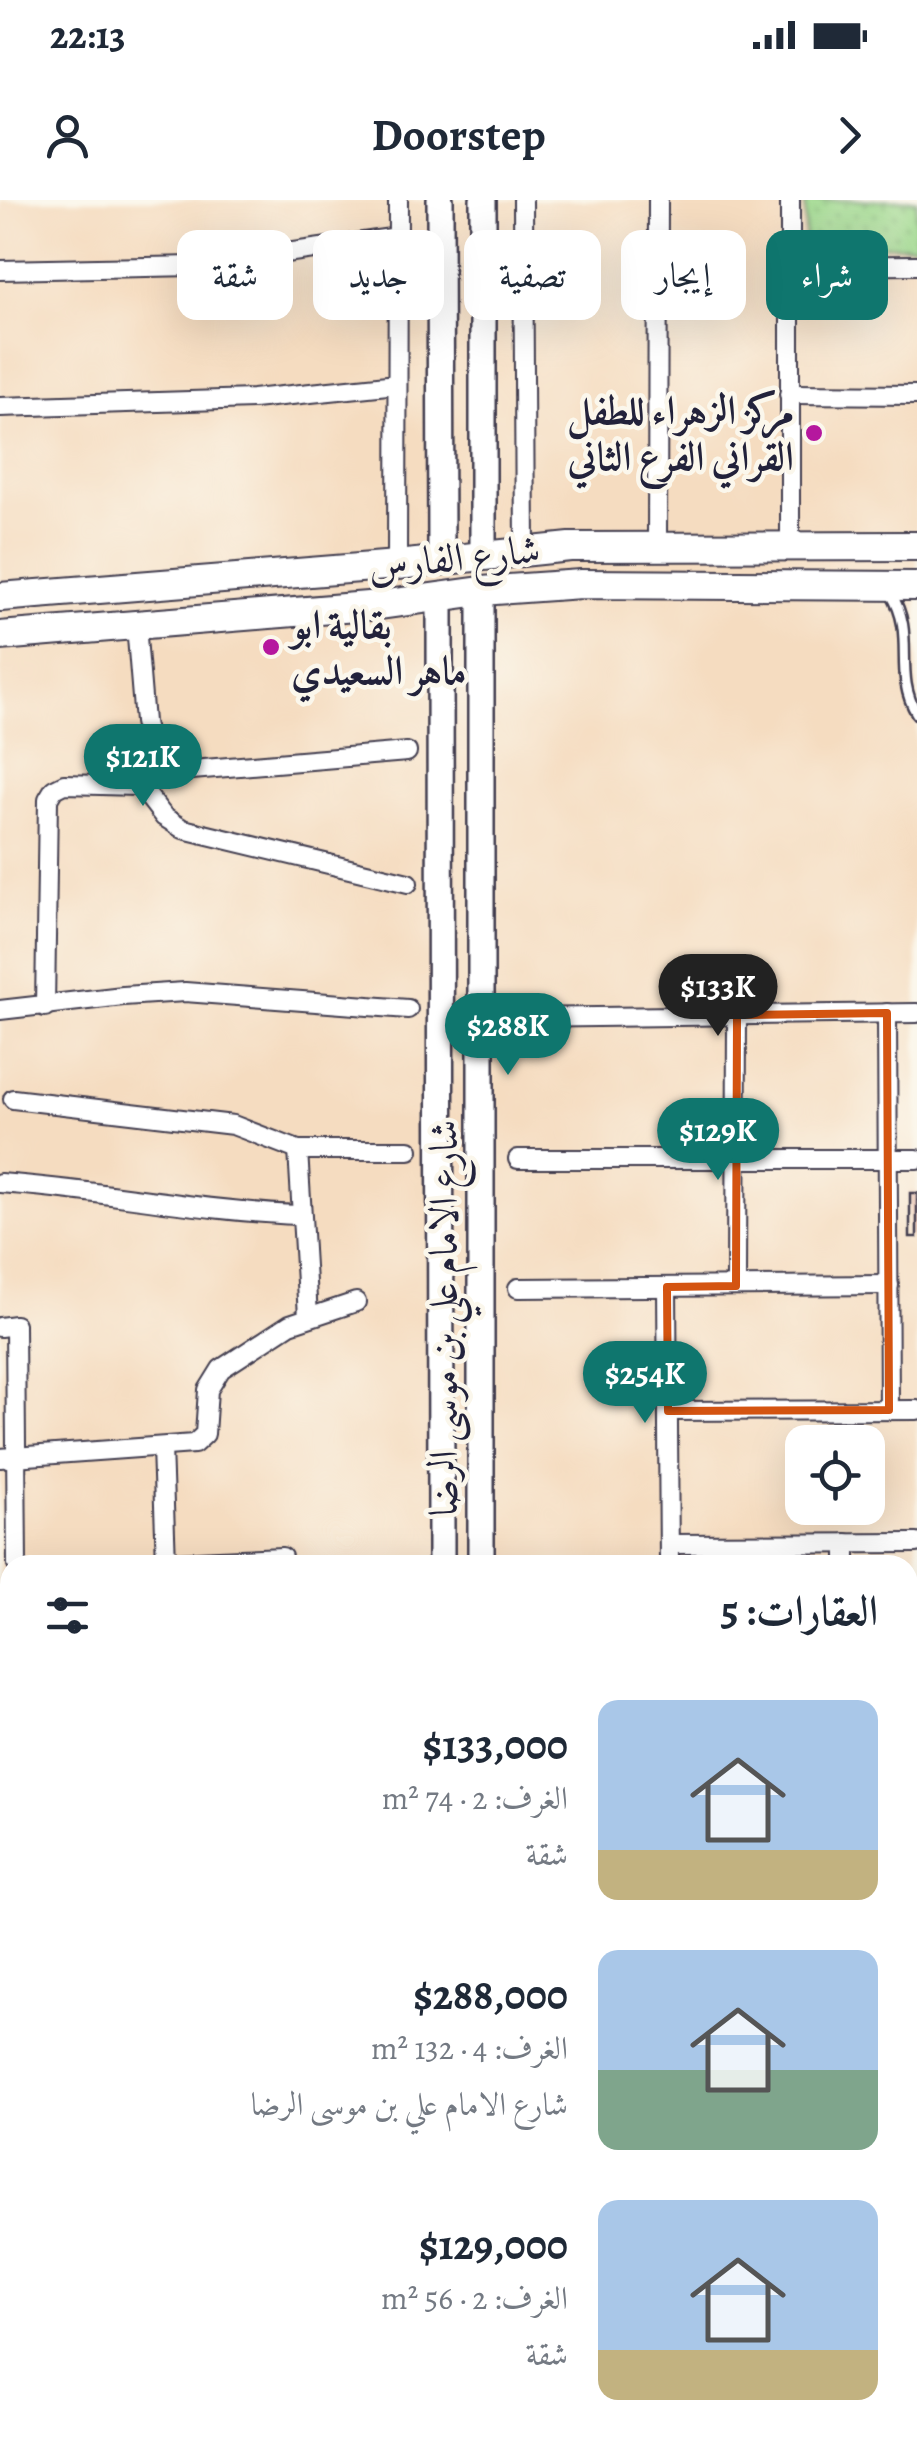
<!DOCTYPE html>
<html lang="ar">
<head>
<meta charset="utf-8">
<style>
	body { margin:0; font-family:Alegreya,Amiri,serif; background:#f6f6f7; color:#1f2937; direction:rtl; height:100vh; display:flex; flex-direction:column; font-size:38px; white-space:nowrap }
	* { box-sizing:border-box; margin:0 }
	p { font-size:32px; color:#747a83 }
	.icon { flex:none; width:55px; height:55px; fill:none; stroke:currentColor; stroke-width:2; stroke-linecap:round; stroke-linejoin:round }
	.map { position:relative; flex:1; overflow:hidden; direction:ltr }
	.side { position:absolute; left:0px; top:1355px; width:918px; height:892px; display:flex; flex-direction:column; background:#fff; border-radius:30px 30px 0 0; box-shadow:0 10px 40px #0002; direction:rtl }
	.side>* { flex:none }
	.guide { position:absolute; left:30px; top:30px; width:858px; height:90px; direction:rtl; display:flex; gap:20px }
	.fabs { position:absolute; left:785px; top:1225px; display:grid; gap:20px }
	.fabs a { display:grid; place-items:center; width:100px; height:100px; border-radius:20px; background:#fff; box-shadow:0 10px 40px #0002; font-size:50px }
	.price { position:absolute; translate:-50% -85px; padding:0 22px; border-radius:35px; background:#0f766e; color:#fff; font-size:32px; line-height:65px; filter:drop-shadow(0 2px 5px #0008) }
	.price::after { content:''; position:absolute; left:50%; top:60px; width:30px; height:22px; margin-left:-15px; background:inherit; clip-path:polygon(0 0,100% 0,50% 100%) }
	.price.on { background:#222; color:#fff }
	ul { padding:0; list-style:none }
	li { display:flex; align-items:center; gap:30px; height:250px; padding:0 40px }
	li span { display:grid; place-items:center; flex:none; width:280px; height:200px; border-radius:20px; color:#555 }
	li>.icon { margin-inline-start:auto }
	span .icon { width:120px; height:120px; fill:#fffc; stroke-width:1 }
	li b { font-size:42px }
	h2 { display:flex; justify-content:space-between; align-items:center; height:120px; padding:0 40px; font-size:42px }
	.pill { padding:0 35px; border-radius:20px; background:#fff; box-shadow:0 10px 40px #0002; font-size:35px; line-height:90px }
	.pill.on { background:#0f766e; color:#fff }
	.status { display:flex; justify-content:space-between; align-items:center; height:70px; padding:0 50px; background:#fff; direction:ltr }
	.status svg { height:28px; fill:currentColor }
	header { display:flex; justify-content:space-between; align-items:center; height:130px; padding:0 40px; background:#fff; font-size:45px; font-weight:600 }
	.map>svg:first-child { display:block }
	.garden { fill:url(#garden-dots); stroke:#5f7d64; stroke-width:2.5 }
	.building { fill:url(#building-back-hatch) }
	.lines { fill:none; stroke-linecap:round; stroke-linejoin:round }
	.service-casing { stroke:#423e4f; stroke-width:14 }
	.minor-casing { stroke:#423e4f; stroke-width:22 }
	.secondary-casing { stroke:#423e4f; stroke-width:30 }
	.primary-casing { stroke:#423e4f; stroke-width:32 }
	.service { stroke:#fff; stroke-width:9 }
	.minor { stroke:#fff; stroke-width:18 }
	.secondary { stroke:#fff; stroke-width:25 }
	.primary { stroke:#fff; stroke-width:28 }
	.marked { fill:none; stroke:#d45411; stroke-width:8; stroke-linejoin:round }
	.poi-dot { fill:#b5179e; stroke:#fbf7ec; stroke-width:4 }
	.labels { text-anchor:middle; stroke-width:9; stroke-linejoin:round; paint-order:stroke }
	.poi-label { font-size:40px; font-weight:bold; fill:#22223b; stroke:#fbf7ec; text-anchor:end }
	.street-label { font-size:40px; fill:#22223b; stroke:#fbf7ec }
</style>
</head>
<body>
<div class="status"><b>22:13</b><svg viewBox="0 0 49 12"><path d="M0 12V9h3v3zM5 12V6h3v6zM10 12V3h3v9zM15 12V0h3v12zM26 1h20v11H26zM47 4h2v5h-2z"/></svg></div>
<header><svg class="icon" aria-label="forward" viewBox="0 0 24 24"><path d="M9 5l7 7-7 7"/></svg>Doorstep<svg class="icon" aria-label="person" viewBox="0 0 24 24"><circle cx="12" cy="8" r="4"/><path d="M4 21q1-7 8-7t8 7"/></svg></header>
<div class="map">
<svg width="917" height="2246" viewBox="0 0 917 2246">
	<defs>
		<pattern id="garden-dots" width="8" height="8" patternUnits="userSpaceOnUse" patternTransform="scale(2.5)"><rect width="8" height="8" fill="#9cd88c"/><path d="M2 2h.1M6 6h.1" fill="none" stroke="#86b97a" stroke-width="1.8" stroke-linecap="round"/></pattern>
		<pattern id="building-back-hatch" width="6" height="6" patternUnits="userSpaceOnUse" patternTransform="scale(2.5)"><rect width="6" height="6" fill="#df8e7a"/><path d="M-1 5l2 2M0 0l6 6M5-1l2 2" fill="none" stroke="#b47465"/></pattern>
	</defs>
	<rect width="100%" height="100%" fill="#fbf7ec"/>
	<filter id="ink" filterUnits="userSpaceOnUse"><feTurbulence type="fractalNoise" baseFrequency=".01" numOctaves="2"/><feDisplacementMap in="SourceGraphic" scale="20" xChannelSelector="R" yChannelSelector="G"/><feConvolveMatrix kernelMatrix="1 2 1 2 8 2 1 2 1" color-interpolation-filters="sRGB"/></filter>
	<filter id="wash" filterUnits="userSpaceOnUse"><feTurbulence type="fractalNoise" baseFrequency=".0048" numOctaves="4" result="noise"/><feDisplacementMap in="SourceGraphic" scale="40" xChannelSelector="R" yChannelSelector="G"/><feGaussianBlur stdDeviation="2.25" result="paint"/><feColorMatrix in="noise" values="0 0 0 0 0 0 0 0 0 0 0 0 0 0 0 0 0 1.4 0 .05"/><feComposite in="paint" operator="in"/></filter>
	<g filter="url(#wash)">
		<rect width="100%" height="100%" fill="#f5dcc0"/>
		<polygon class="garden" points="805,0 917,0 917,46 805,45"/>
		<g id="blocks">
			<rect class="building" x="910" y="993" width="7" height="44"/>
		</g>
	</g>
	<g filter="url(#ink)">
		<use href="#blocks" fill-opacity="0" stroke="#423e4f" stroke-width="2.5"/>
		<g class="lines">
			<g class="service-casing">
				<path id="service" d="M891,394C917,435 892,473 917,514"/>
			</g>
			<g class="minor-casing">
				<g id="minor">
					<polyline points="523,0 525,351"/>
					<polyline points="790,0 790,347"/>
					<polyline points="790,66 917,65"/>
					<polyline points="0,70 195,66 398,37"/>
					<polyline points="789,194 917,195"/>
					<polyline points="0,207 253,199 397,184"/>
					<polyline points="657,347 658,0"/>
					<polyline points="397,365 398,0"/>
					<polyline points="136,425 144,522 151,556 142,584 144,591 164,617 183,629 408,683"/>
					<polyline points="45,807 48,599 54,589 64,584 137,586 168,572 407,552"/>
					<polyline points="0,810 123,796 185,792 408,809"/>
					<polyline points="887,813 889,1210"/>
					<polyline points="518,818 917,813"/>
					<polyline points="13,899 233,925 298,950 409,950"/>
					<polyline points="298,950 308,1116"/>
					<polyline points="518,959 917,959"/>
					<path d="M0,983C100,990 199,1011 299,1015"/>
					<polyline points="736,1086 737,815"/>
					<polyline points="667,1087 669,1365"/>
					<polyline points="518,1088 889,1085"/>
					<polyline points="0,1127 15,1125 17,1365"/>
					<polyline points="668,1211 917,1210"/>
					<polyline points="162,1247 166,1363"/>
					<polyline points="0,1258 194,1244 205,1234 208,1190 221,1169 290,1124 356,1102"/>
					<polyline points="669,1344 917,1343"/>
					<polyline points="111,1365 282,1357 282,1365"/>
					<polyline points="846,1365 846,1343"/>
					<polyline points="0,1443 10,1442"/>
					<polyline points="909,1484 912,2246"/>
					<polyline points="0,1676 10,1675"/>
					<polyline points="0,1823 10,1822"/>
					<polyline points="0,1965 10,1964"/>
					<polyline points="0,2119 10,2118"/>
					<polyline points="0,2151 10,2187"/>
					<polyline points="669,2238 669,2246"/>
					<polyline points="10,2246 11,2238"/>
					<polyline points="143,2246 143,2238"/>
					<polyline points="414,2246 414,2238"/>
				</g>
			</g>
			<g class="secondary-casing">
				<g id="secondary">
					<polyline points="440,0 441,358"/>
					<polyline points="483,0 483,354"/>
					<polyline points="440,397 441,1365"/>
					<polyline points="481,1365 481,391"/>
					<polyline points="441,2238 441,2246"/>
					<polyline points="480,2246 480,2238"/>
				</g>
			</g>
			<g class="primary-casing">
				<g id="primary">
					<polyline points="0,397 397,365 570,347 917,346"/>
					<polyline points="0,436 380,405 481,391 581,384 917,386"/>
				</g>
			</g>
			<use href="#service" class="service"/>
			<use href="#minor" class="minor"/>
			<use href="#secondary" class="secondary"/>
			<use href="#primary" class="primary"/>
		</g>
	</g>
	<path class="marked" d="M887,813L889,1210L668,1211L667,1087L736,1086L737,815Z"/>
	<g class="poi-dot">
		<circle cx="814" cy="233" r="10"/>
		<circle cx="271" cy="447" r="10"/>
	</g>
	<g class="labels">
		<g class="poi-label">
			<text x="794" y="224">مركز الزهراء للطفل<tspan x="794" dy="46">القراني الفرع الثاني</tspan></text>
			<text x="291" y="438" text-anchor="start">بقالية ابو<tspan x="291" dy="46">ماهر السعيدي</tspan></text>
		</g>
		<g class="street-label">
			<text transform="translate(454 357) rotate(-6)" y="14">شارع الفارس</text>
			<text transform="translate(443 1118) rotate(-90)" y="14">شارع الامام علي بن موسى الرضا</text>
		</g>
	</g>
</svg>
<div class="fabs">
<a><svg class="icon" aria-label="locate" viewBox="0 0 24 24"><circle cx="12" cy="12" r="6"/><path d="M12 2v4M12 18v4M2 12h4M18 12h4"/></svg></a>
</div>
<b class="price" style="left:143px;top:609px">$121K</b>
<b class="price on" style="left:718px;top:839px">$133K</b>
<b class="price" style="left:508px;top:878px">$288K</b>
<b class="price" style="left:718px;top:983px">$129K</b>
<b class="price" style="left:645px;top:1226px">$254K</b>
<div class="guide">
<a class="pill on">شراء</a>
<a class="pill">إيجار</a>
<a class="pill">تصفية</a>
<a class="pill">جديد</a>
<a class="pill">شقة</a>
</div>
<section class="side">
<h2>العقارات: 5<svg class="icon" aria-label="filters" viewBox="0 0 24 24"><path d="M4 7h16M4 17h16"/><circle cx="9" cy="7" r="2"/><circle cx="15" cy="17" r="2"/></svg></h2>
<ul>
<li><span style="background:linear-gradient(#a9c7e8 75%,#c2b280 0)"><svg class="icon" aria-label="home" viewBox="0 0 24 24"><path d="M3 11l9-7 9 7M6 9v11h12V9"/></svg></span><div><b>$133,000</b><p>الغرف: 2 · 74 m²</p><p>شقة</p></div></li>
<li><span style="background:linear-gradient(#a9c7e8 60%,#7fa58c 0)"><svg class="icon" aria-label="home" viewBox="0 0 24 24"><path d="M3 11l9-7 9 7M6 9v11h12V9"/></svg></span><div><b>$288,000</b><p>الغرف: 4 · 132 m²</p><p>شارع الامام علي بن موسى الرضا</p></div></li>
<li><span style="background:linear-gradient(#a9c7e8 75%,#c2b280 0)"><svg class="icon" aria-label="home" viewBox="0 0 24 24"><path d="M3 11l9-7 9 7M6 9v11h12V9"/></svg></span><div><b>$129,000</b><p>الغرف: 2 · 56 m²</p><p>شقة</p></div></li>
</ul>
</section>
</div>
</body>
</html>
